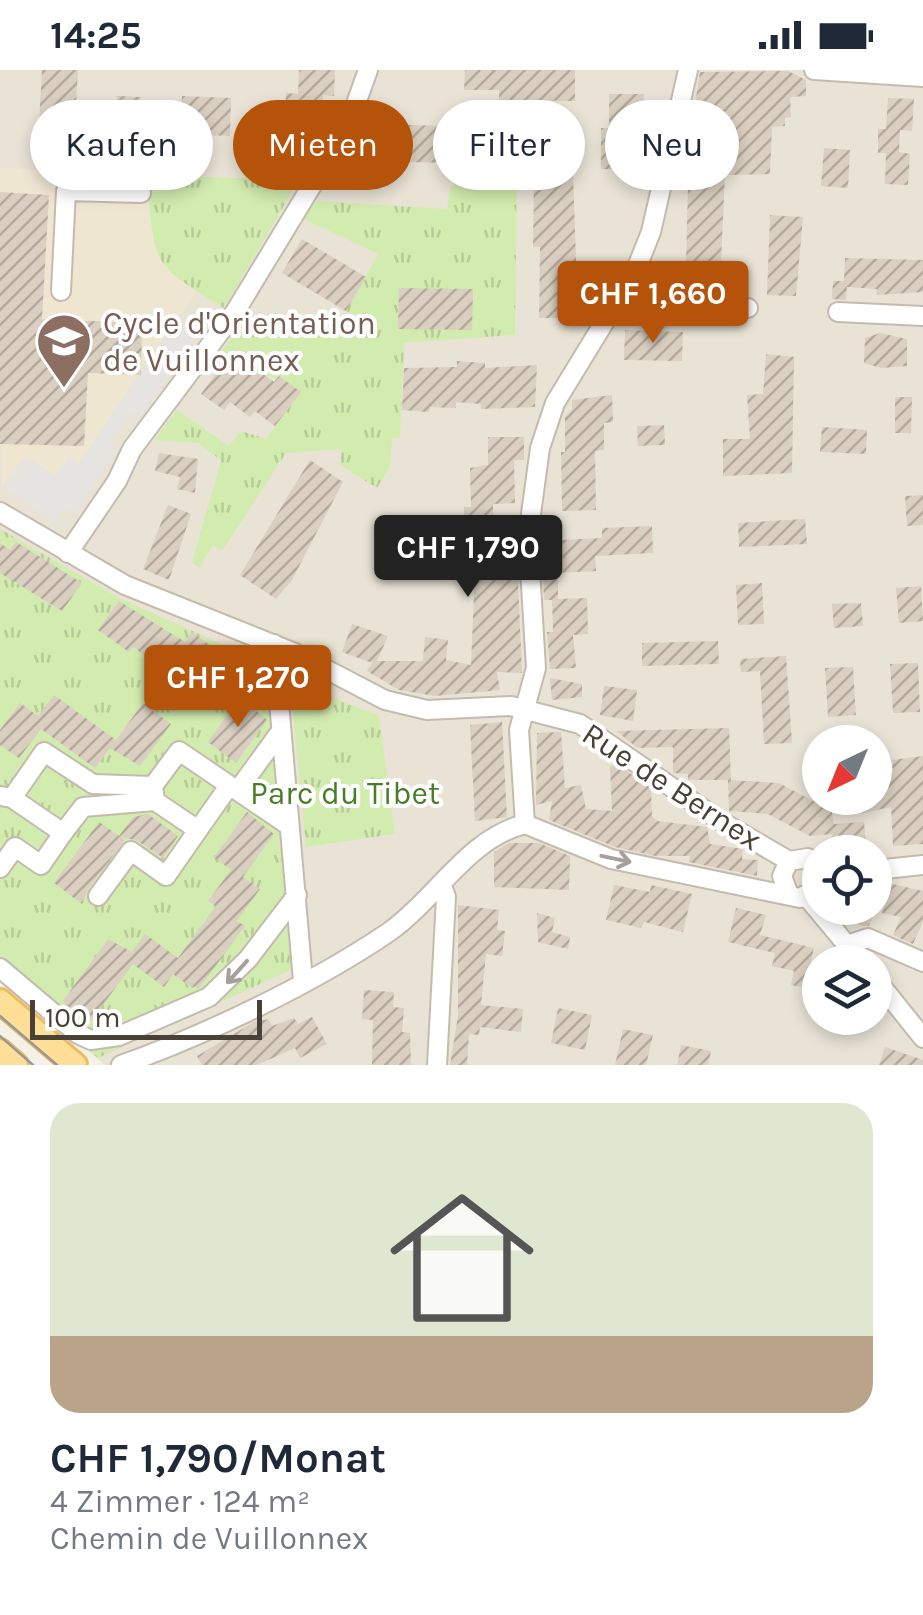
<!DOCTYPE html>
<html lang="de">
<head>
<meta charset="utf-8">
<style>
	body { margin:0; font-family:Karla,sans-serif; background:#f6f6f7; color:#1f2937; height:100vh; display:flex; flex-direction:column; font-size:38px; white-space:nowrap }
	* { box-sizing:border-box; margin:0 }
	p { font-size:32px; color:#747a83 }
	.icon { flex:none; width:55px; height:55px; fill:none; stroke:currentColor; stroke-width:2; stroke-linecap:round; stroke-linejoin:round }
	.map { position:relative; height:995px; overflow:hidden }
	.panel { display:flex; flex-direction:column; background:#fff; flex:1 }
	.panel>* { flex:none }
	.guide { position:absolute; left:30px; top:30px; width:865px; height:90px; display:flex; gap:20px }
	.needle { width:65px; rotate:223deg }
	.tools { position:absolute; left:802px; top:655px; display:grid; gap:20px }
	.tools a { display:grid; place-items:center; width:90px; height:90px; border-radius:50%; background:#fff; box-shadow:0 5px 15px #0003; font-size:50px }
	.scale { position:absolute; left:30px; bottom:25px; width:232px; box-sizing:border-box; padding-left:10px; border:5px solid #494136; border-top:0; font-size:28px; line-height:35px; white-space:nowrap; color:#494136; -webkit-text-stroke:8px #fff; paint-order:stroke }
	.price { position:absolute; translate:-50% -85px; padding:0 22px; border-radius:10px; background:#b45309; color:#fff; font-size:32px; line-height:65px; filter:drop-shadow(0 2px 5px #0008) }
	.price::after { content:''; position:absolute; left:50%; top:60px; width:30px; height:22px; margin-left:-15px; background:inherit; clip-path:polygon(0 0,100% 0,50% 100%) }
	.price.on { background:#222; color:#fff }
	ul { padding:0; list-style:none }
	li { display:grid; align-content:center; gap:20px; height:530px; padding:0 50px }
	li+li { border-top:2px solid #e0e1e3 }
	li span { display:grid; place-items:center; height:310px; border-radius:30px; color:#555 }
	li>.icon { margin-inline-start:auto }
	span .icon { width:180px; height:180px; fill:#fffc; stroke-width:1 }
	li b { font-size:42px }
	.chip { padding:0 35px; border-radius:45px; background:#fff; box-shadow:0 5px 15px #0003; font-size:35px; line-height:90px }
	.chip.on { background:#b45309; color:#fff }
	.status { display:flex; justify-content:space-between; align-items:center; height:70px; padding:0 50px; background:#fff; direction:ltr }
	.status svg { height:28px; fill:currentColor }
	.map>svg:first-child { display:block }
	.residential { fill:#e9e3d6; fill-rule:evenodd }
	.education { fill:#efe6d2 }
	.park { fill:url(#park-tufts) }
	.parking { fill:#e6e4e0 }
	.building { fill:url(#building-hatch) }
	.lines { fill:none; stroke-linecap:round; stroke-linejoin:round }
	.minor-casing { stroke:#c4bbad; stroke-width:22 }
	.major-casing { stroke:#eabd61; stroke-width:28 }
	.minor { stroke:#fff; stroke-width:18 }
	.major { stroke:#ffdf97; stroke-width:22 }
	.tram { stroke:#989898; stroke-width:2.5 }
	.oneway { stroke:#a4a09a }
	.labels { text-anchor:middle; stroke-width:8; stroke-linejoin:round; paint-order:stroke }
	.education-label { font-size:32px; fill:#785e54; stroke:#fff; text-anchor:start }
	.street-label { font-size:32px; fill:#494136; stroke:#fff }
	.park-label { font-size:32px; fill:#4a7e26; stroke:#fff }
</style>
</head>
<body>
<div class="status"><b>14:25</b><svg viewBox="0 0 49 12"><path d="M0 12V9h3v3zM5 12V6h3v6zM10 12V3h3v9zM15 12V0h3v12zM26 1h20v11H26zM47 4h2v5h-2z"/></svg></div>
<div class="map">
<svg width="923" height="995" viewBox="0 0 923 995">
	<defs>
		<pattern id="park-tufts" width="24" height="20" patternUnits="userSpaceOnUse" patternTransform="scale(2.5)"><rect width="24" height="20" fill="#d2ebaf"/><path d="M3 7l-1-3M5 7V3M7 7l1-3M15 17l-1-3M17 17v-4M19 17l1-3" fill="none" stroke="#b6cb97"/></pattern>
		<pattern id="building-hatch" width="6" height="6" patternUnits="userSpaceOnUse" patternTransform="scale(2.5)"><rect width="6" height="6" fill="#dacfc0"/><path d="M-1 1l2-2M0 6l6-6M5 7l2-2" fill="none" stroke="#b3aa9d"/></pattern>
	</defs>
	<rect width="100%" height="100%" fill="#f5f1e8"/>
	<path class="residential" d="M0,0H923V995H105L0,906ZM820,672H875V728H820ZM820,782H875V838H820ZM820,892H875V948H820Z"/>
	<polygon class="education" points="0,98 299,110 224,238 196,221 79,394 56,407 25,387 2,418"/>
	<g class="park">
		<polygon points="483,52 550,53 548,85 517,87 515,265 404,273 400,368 392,368 390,396 377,418 340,395 342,379 286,383 222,481 213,475 199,498 192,493 221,390 198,373 155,370 177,340 229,376 241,361 266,369 300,322 222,281 242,252 366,264 367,250 346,241 378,184 302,148 317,131 447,139 450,118 481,93"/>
		<path d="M146,105L299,110L224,238C145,190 157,194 146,105Z"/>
		<polygon points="0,459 119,528 266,594 291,900 98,988 0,906"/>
		<polygon points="290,611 379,646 395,764 306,777"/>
	</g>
	<polygon class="parking" points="174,254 195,268 140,349 130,342 110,372 118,379 77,443 67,437 56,452 3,417 25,386 55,406 69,387 79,394"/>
	<g class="building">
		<polygon points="42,0 78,0 74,71 38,70"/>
		<polygon points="299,0 335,0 334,26 323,25 322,52 309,51 308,81 273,80 274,46 285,47 286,23 298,24"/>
		<polygon points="465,0 575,0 575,31 499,30 499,20 464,20"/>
		<polygon points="788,1 806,10 806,26 790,27 791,47 785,48 785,56 772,57 770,104 725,105 721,192 712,192 711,225 640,222 652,193 686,194 689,72 700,2"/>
		<polygon points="609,24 644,24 639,99 601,99 601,58 609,58"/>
		<polygon points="117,26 141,27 140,37 181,39 182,26 231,28 230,66 183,64 183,76 138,74 138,62 116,61"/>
		<polygon points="888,28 914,29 912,61 900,60 899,82 910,84 908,115 885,114 886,83 878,83 878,59 886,59"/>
		<polygon points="375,54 449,56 448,93 374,91"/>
		<polygon points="824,78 850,80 848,118 821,116"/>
		<polygon points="534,102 573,103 578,248 539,248 540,177 533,177"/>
		<polygon points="0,122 49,125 42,249 142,253 141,305 88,303 84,376 0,374"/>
		<polygon points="770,145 803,147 796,226 767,225"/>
		<polygon points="302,169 366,207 346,241 282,203"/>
		<polygon points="845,188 923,190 923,222 876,225 877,219 847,217 846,230 832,229 833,211 844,211"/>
		<polygon points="399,218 473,219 472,260 398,259"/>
		<polygon points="625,260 683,262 682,291 624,290"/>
		<polygon points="880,263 907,269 907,296 881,298 864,293 865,268"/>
		<polygon points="766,284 794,287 792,403 723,406 723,369 750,369 747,325 763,324"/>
		<polygon points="226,290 247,305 253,296 274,312 279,306 301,322 275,356 255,341 250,347 230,332 224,340 201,324"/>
		<polygon points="457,291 485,293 485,298 537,295 535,337 481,339 481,334 456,332 456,338 430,337 429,342 402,340 404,298 457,297"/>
		<polygon points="612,325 613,352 604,353 604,380 595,381 596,440 562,441 561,382 565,382 565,347 572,340 572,330"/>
		<polygon points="895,327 912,327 911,363 895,363"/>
		<polygon points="664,355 665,375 638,376 637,356"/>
		<polygon points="822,357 867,360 866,384 820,382"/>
		<polygon points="488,367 524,367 524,390 514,390 515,433 493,434 493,489 517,488 522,603 497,602 500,620 435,626 399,620 367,601 372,593 342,582 352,554 388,566 377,591 423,591 425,567 448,570 446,590 471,595 476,473 464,473 464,437 471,437 470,398 488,395"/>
		<polygon points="159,383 198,389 195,423 177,419 180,407 155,401"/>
		<polygon points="310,390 343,412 292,510 276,529 240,505"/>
		<polygon points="923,425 923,455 907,456 905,426"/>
		<polygon points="168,435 191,444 169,510 143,499"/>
		<polygon points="805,449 807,474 739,477 738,453"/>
		<polygon points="652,456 653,483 595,486 596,501 558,503 558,529 587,528 588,564 573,565 576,598 550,599 547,562 553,562 552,530 544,530 541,471 602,468 602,458"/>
		<polygon points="16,472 82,513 62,541 0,503 0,473 10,480"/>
		<polygon points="762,513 764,554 738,555 736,515"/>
		<polygon points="921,516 923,551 899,553 896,518"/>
		<polygon points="119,531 185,572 192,562 254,607 234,636 172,590 164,600 133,577 129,582 98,560"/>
		<polygon points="861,533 863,556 834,558 832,534"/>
		<polygon points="718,571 719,594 642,596 642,573"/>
		<polygon points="786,586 792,673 764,674 760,601 741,602 740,589"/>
		<polygon points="918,593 920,642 893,643 890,594"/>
		<polygon points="853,597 856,645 828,647 825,598"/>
		<polygon points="550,608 582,614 582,627 552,630"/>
		<polygon points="604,616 637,620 633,651 600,645"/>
		<polygon points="54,625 116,670 143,633 171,654 140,696 110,678 114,673 95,698 41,659 19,688 0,675 0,660 20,633 38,646"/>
		<polygon points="240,627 267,650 236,693 208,672"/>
		<polygon points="502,652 507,747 475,751 470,655"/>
		<polygon points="729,658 731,710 688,710 688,704 673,703 673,677 638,678 616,661"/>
		<polygon points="561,662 565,718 581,715 586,739 612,741 610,696 618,695 651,718 652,746 657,751 707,757 710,774 743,779 742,789 758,790 757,806 689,792 690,786 656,786 615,777 549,750 552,731 536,735 537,663"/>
		<polygon points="923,686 923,774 893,776 891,737 863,743 861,728 875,728 875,706 893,703 892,690"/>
		<polygon points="728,710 779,713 817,733 830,731 834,754 864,752 867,782 834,782 832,764 810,766 768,744 729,741"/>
		<polygon points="247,742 274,764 243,807 260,819 237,851 245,856 200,917 189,916 173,904 164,917 133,894 91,951 69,939 63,931 108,869 132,882 145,864 178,888 216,836 208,831 231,800 214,787"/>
		<polygon points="148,744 178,766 163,788 138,771 119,766 133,747"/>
		<polygon points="99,752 125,770 88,819 82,834 54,813"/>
		<polygon points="509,773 539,773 570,786 569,820 494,817 494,782"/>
		<polygon points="888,813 923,821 923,852 913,874 893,865 901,847 882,843"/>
		<polygon points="614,815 650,822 651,815 692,824 683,862 644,852 641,858 606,850"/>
		<polygon points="458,835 499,840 497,860 505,861 502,886 486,884 481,935 523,939 521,962 480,957 479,965 469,964 467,995 450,995 458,946"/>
		<polygon points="736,838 766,845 760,865 814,878 805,918 791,915 794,901 772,896 775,883 728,872"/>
		<polygon points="832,838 876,838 869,856 863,856 841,848"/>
		<polygon points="537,843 555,848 552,862 570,867 568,879 538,872"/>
		<polygon points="364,920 394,922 393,937 404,938 402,962 410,963 411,995 372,995 373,950 362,949"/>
		<polygon points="558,938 592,945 585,980 551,973"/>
		<polygon points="312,947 327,974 300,988 295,978 257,995 202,995 197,986 254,952 268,949 272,956 294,948 298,954"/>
		<polygon points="623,959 653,965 646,995 615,995"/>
		<polygon points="681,975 711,981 708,995 677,995"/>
		<polygon points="885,977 923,990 923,995 879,995"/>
	</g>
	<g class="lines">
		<g class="minor-casing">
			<g id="minor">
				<polyline points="814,0 923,7"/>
				<polyline points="61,221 66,121 141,123"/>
				<polyline points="614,235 748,238"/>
				<polyline points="838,242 923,246"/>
				<polyline points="0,442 125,515 295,583 385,630 427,640 511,636 580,654 722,752 789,791"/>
				<polyline points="68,483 117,411 132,379 235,242 348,56 368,0"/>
				<polyline points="274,574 303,911"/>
				<polyline points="238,720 278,665"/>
				<polyline points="12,728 44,682 93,714 153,716 179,681 288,755"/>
				<polyline points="155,731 198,760 229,716"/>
				<polyline points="525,754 519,660 536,598 528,466 540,378 555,333 635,202 651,162 688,0"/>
				<polyline points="525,754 611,789 800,828 820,817"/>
				<polyline points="63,763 83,737 155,731 153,716"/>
				<polyline points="0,798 15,777 41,795 63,763 12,728 1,726"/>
				<polyline points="875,800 923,795"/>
				<polyline points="788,822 782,806 789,791 808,788 820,798"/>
				<polyline points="98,826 131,781 166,806 198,760"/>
				<polyline points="807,827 861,892"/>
				<polyline points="847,875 868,868 923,892"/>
				<polyline points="0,898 78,964 91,970 119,966 209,927 248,889 297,825"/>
				<polyline points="875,908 923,968"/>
				<path d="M121,995C206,965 314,913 389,862C436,829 468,768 525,754"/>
				<polyline points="437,995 446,827 442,816"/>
			</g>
		</g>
		<g class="major-casing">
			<g id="major">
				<polyline points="0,931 75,995"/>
				<polyline points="0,981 16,995"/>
			</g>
		</g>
		<use href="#minor" class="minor"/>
		<use href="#major" class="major"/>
		<g class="tram">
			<polyline points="0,946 57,995"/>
			<polyline points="0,966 33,995"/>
		</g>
	</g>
	<defs><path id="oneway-shaft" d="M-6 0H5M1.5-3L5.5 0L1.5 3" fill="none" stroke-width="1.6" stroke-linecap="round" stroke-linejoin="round" transform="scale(2.5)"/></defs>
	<g class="oneway">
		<use href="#oneway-shaft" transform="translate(616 789) rotate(12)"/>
		<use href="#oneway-shaft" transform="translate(237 902) rotate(132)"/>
	</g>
	<defs>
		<g id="school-pin" transform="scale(2.875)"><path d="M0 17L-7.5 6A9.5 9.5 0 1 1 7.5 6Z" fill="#8d6e63" stroke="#fff"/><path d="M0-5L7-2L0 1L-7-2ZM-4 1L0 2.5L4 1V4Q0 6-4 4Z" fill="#fff"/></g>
	</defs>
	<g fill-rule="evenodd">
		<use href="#school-pin" x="64" y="271"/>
	</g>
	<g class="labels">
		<g class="education-label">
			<text x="103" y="264">Cycle d'Orientation<tspan x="103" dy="37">de Vuillonnex</tspan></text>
		</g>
		<g class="street-label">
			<text transform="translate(672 716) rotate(33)" y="11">Rue de Bernex</text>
		</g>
		<g class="park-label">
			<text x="345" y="734">Parc du Tibet</text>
		</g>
	</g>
</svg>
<div class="tools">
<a><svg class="needle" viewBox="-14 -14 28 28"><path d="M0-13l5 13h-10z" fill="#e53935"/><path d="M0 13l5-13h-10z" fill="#747a83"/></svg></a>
<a><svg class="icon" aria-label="locate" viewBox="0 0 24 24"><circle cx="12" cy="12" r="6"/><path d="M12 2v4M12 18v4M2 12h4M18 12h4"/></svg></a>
<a><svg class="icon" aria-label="layers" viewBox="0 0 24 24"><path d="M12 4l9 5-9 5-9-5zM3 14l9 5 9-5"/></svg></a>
</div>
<div class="scale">100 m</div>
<b class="price" style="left:653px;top:276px">CHF 1,660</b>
<b class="price on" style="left:468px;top:530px">CHF 1,790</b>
<b class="price" style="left:238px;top:660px">CHF 1,270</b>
<div class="guide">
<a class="chip">Kaufen</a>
<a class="chip on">Mieten</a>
<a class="chip">Filter</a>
<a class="chip">Neu</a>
</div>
</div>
<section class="panel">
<ul>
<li><span style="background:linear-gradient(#dfe7d0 75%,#b9a48a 0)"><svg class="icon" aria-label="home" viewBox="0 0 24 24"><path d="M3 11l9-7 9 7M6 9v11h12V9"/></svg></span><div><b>CHF 1,790/Monat</b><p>4 Zimmer · 124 m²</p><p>Chemin de Vuillonnex</p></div></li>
</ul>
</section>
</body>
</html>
